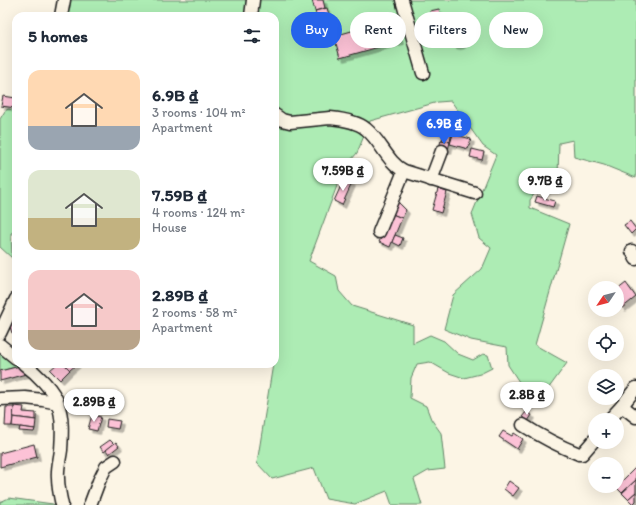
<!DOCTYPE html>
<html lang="en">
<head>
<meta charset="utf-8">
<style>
	body { margin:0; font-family:Itim,sans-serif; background:#f2f2f3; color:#1f2937; height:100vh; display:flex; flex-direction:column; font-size:15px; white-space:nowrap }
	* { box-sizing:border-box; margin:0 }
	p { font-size:13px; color:#747a83 }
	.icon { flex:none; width:22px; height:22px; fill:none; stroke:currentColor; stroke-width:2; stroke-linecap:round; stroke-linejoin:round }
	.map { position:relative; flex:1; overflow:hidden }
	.details { position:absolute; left:12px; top:12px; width:267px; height:356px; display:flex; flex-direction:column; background:#fff; border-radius:12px; box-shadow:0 4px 16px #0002 }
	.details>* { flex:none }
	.top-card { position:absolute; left:291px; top:12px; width:285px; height:36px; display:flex; gap:8px }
	.needle { width:26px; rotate:235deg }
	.tools { position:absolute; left:588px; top:281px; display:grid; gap:8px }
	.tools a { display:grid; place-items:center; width:36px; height:36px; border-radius:50%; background:#fff; box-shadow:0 4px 16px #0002; font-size:20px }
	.price { position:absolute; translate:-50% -34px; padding:0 9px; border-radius:14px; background:#fff; color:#222; font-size:13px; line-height:26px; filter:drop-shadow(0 1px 2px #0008) }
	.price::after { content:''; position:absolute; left:50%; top:24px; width:12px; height:9px; margin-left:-6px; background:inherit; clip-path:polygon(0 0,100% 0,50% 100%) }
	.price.current { background:#2563eb; color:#fff }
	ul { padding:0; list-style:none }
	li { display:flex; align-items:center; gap:12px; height:100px; padding:0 16px }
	li span { display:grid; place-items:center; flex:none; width:112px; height:80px; border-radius:12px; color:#555 }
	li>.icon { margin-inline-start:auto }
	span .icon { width:48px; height:48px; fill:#fffc; stroke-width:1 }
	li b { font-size:17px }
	h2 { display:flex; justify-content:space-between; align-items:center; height:48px; padding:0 16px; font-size:17px }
	.pill { padding:0 14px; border-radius:18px; background:#fff; box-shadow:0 4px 16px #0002; font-size:14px; line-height:36px }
	.pill.current { background:#2563eb; color:#fff }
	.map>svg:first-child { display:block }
	.green { fill:#adecb4; stroke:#648468 }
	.building { fill:#fcc2d6; stroke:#1c1c1c; filter:url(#shadow) }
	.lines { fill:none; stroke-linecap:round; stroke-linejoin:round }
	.minor-casing { stroke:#1c1c1c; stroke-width:15 }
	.minor { stroke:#fcf5e5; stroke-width:12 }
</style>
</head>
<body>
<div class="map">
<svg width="636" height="505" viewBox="0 0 636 505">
	<defs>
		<filter id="shadow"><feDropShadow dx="3.5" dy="3.5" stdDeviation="0" flood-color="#0004"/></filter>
	</defs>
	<rect width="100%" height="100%" fill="#fcf5e5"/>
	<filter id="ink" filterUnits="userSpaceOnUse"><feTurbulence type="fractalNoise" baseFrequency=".025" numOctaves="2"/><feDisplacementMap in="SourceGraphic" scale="8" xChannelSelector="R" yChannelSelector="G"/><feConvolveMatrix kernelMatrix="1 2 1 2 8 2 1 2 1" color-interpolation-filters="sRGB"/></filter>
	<g filter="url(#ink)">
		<g class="green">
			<polygon points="66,0 636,0 636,178 604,165 574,157 573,140 559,143 558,176 542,183 530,200 530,208 569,224 535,345 567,363 548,389 523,388 508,365 507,347 471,340 444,329 453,295 482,269 491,248 479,238 472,214 496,155 483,146 451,101 438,102 370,121 357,153 346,166 341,175 309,261 336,276 339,291 352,306 413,325 413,343 430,335 444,341 458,354 473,360 483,354 488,355 492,368 480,374 464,378 449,373 430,362 417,364 411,378 410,398 426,406 431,419 441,433 445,469 428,471 414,479 422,505 392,505 387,491 355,504 326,499 314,468 272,479 257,463 273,364 275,364 275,351 277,340 275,339 275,16 63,16"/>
			<polygon points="8,109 16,110 16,232 11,233 12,258 0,247 0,119 5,111"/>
			<polygon points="0,347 16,359 16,364 24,365 0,371"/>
			<polygon points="9,498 53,504 54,505 0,505 0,502"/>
		</g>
		<g class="building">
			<polygon points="312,0 323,0 325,8 315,11"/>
			<polygon points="327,8 335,34 323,37 315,11"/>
			<polygon points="439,9 441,17 432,19 430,11"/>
			<polygon points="394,19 400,41 340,58 334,36"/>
			<circle cx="457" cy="37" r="9"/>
			<polygon points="3,96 16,98 16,108 1,106"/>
			<polygon points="446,125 453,127 450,142 442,140"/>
			<polygon points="453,134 471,139 468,149 450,144"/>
			<polygon points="441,140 450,142 448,150 439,148"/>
			<polygon points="472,149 484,152 482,160 470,157"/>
			<polygon points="344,179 352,183 342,205 334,201"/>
			<polygon points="438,189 447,192 441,213 432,210"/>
			<polygon points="537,196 555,201 553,207 535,202"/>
			<polygon points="397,201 406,210 402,218 392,214"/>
			<polygon points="392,214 402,218 390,247 379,242"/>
			<polygon points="630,221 636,229 631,234 624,225"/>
			<polygon points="395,235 403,238 400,246 392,242"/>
			<polygon points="626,283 636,297 622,308 617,301 617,290"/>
			<polygon points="16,321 16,332 12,333 9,323"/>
			<polygon points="57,364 64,364 70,370 60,380 50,370"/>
			<polygon points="64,364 77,364 70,370"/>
			<polygon points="24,365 26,374 0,381 0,371"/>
			<polygon points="14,406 24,407 23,412 36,413 36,420 13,417"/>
			<polygon points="6,407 14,407 12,426 5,426"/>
			<polygon points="526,412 532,415 528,421 522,417"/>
			<polygon points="92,415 101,417 97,431 88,429"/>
			<polygon points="13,417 36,420 35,429 12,426"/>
			<polygon points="107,419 120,421 118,429 106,427"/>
			<polygon points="20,427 35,429 34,432 19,431"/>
			<polygon points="503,431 512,436 514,433 523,439 517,449 499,437"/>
			<polygon points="110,440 114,444 104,452 100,447"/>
			<polygon points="116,442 119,446 109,454 106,450"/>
			<polygon points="34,444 37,457 0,467 0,453"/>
			<polygon points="636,467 636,480 622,493 616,487"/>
			<polygon points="636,480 636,492 628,499 622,493"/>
			<polygon points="509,481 519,488 513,496 504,489"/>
			<polygon points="636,492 636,501 633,504 628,499"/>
		</g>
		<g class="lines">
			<g class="minor-casing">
				<g id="minor">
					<polyline points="402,0 423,73"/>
					<polyline points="61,16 64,0"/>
					<polyline points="251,16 253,0"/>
					<path d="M275,115L282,120L290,122L330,118C340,119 358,122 366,129C381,141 387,162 404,171L475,193"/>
					<polyline points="431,180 442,151"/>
					<polyline points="379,232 404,171"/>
					<polyline points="632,251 636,259"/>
					<polyline points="0,333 16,299"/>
					<polyline points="0,345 16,358"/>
					<path d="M24,364C36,373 54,390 58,404C63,418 62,435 61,450C60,459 57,468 58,478C58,487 60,496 62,505"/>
					<polyline points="0,399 25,398 43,400 58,403"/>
					<polyline points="622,406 628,398 636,388"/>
					<polyline points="609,420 622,406 636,417"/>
					<path d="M523,425C540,436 559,446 579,454H582L595,439"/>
					<polyline points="90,505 99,481 106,467 115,461"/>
				</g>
			</g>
			<use href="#minor" class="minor"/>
		</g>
	</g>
</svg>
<div class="tools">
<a><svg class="needle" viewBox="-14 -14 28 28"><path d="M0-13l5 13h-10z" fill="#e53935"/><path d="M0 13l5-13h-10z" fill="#747a83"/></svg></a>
<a><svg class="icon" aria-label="locate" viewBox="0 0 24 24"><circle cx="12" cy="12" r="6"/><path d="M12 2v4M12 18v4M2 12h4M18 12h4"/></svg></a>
<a><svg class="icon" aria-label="layers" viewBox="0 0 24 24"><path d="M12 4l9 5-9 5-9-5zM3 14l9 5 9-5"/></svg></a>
<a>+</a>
<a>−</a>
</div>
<b class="price current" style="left:444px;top:145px">6.9B ₫</b>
<b class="price" style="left:343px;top:192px">7.59B ₫</b>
<b class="price" style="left:545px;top:202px">9.7B ₫</b>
<b class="price" style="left:527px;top:416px">2.8B ₫</b>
<b class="price" style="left:94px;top:423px">2.89B ₫</b>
<div class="top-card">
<a class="pill current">Buy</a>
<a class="pill">Rent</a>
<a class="pill">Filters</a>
<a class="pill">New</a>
</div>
<section class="details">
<h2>5 homes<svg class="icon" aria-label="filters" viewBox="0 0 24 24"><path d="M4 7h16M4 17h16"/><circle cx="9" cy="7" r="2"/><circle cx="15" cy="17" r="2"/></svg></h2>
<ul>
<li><span style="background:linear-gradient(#ffd9b3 70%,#9aa5b1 0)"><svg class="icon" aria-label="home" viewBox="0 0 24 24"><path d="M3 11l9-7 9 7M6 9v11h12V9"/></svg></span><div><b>6.9B ₫</b><p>3 rooms · 104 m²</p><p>Apartment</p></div></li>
<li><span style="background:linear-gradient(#dfe7d0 60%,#c2b280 0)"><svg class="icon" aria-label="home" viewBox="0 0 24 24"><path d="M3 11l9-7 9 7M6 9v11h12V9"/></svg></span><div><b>7.59B ₫</b><p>4 rooms · 124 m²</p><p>House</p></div></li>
<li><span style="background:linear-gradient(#f6c9c9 75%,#b9a48a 0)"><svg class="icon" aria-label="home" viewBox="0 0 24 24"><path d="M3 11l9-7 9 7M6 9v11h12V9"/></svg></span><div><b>2.89B ₫</b><p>2 rooms · 58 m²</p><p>Apartment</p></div></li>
</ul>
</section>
</div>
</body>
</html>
